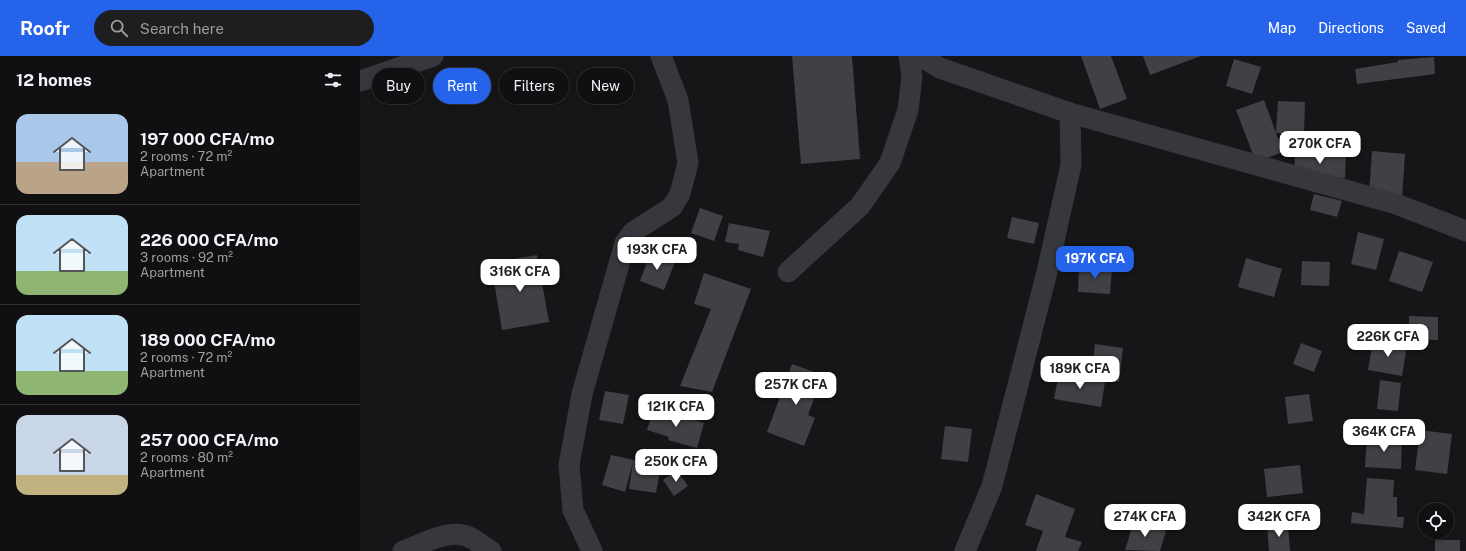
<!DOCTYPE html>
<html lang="en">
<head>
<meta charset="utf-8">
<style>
	body { margin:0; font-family:"Public Sans",sans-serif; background:#1e1e20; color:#f1f3f6; height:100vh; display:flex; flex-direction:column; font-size:15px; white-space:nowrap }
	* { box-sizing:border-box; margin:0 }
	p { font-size:13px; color:#9c9d9f }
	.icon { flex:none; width:22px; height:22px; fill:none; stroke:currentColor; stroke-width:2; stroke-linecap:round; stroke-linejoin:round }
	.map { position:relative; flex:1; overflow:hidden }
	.side { display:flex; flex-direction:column; background:#101012; width:360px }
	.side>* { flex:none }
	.hud { position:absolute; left:12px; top:12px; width:380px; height:36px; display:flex; gap:8px }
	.tools { position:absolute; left:1058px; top:447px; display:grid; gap:8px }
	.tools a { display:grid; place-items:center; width:36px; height:36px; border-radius:50%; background:#101012; box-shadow:0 2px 6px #0003,0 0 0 1px #303032; font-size:20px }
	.price { position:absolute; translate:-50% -34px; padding:0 9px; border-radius:8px; background:#fff; color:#222; font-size:13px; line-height:26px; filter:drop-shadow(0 1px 2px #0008) }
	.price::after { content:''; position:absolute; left:50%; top:24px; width:12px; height:9px; margin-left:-6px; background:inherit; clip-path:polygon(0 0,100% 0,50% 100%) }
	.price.on { background:#2563eb; color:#fff }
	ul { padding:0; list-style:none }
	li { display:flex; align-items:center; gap:12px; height:100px; padding:0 16px }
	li+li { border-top:1px solid #303032 }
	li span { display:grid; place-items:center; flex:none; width:112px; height:80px; border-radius:12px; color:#555 }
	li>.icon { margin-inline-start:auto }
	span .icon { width:48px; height:48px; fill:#fffc; stroke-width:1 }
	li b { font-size:17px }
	h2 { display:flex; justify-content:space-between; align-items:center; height:48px; padding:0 16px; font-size:17px }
	.chip { padding:0 14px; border-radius:18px; background:#101012; box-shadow:0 2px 6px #0003,0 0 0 1px #303032; font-size:14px; line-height:36px }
	.chip.on { background:#2563eb; color:#fff }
	header { display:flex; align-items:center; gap:24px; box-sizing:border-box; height:56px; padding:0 20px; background:#2563eb; color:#fff }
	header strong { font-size:19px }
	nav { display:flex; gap:22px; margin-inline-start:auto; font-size:14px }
	.search { width:280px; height:36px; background:#1e1e20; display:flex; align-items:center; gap:10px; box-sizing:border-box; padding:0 14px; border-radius:22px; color:#9c9d9f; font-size:15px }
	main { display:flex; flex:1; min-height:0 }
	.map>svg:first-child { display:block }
	.building { fill:#404145 }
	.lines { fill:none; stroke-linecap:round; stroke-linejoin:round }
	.minor { stroke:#37383d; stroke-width:21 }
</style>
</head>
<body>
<header>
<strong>Roofr</strong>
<div class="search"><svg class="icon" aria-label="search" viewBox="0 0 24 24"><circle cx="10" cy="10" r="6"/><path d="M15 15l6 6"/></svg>Search here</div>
<nav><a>Map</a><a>Directions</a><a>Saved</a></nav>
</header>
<main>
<section class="side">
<h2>12 homes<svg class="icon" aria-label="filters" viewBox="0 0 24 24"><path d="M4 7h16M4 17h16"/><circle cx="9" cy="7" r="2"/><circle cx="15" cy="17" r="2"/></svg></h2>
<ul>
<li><span style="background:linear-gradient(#a9c7e8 60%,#b9a48a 0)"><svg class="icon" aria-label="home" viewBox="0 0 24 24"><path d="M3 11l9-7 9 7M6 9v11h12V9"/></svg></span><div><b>197 000 CFA/mo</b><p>2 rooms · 72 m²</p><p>Apartment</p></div></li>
<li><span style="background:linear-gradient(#bfe0f5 70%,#8fb573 0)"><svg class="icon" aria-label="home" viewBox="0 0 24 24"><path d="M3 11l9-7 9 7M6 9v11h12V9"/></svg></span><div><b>226 000 CFA/mo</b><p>3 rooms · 92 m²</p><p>Apartment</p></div></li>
<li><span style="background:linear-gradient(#bfe0f5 70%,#8fb573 0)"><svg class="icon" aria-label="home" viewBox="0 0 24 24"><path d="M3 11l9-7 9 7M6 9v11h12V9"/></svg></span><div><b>189 000 CFA/mo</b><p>2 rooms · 72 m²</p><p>Apartment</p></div></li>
<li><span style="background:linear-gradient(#c9d6e8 75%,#c2b280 0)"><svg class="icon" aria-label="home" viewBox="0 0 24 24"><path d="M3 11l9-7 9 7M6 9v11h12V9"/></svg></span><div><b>257 000 CFA/mo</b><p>2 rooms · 80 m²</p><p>Apartment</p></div></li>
</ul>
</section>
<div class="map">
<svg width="1106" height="495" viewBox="0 0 1106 495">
	<rect width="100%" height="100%" fill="#161618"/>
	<g class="building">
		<polygon points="432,0 492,0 500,103 441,108"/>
		<polygon points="721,0 751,0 767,43 740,53"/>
		<polygon points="783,0 841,0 790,19"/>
		<polygon points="1074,1 1075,18 997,28 995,13 1038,6 1038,4"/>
		<polygon points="874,3 901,11 892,38 866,30"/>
		<polygon points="904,44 916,77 918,45 945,46 944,78 916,77 923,96 896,106 876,54"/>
		<polygon points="1012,95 1045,98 1042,142 1009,139"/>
		<polygon points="935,97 986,98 985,122 934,120"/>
		<polygon points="954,138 982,145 977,161 950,154"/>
		<polygon points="340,152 363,160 354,185 331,177"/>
		<polygon points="652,161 679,167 674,188 647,182"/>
		<polygon points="369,167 410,175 403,201 378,194 379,188 365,186"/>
		<polygon points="998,176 1024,183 1016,214 991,208"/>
		<polygon points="1039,195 1073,206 1062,236 1029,225"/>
		<polygon points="291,196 315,206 304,234 280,225"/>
		<polygon points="177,199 189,266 142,274 131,207"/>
		<polygon points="886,202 922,213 914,241 878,231"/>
		<polygon points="942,205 970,206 969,230 941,229"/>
		<polygon points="719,211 752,213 750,238 718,236"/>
		<polygon points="344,217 391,233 352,336 320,330 351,253 334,248"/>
		<polygon points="1049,260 1078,261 1078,284 1049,283"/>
		<polygon points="1013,284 1047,290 1042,320 1008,314"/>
		<polygon points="941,287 962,295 954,316 933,308"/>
		<polygon points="735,288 763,292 759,326 731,323"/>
		<polygon points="432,308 463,319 448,359 455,362 444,390 407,376"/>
		<polygon points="699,317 745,326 741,351 694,343"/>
		<polygon points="1020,324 1041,327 1038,355 1017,353"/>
		<polygon points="245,335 269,339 263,368 239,364"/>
		<polygon points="949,338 953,365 928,368 925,341"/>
		<polygon points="294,352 344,367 337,392 308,384 309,381 287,374"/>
		<polygon points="585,370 612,373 608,406 581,403"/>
		<polygon points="1060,374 1092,378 1087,418 1055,414"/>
		<polygon points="1007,381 1042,383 1041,413 1005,411"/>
		<polygon points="251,399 301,410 296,437 269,433 273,406 265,436 242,429"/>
		<polygon points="940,409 943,437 907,441 904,413"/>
		<polygon points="317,414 328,430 314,440 303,424"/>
		<polygon points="1007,422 1034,424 1033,441 1037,441 1037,461 1044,461 1043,472 991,467 992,456 1004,458"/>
		<polygon points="676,438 715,453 705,481 722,486 718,495 676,495 683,475 665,469"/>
		<polygon points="774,465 806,475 800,495 765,494"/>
		<polygon points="928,469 930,495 909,495 907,470"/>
		<rect x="1075" y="484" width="25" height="11"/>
	</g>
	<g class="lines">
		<g class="minor">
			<polyline points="560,0 580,12 710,57 1036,148 1106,175"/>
			<polyline points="0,25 73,0"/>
			<polyline points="428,216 500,150 530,107 548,54 552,20 549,0"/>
			<path d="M43,495C63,488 89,472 109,481C117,485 124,491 131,495"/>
			<polyline points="232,495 213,454 209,409 222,338 265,187 273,176 312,151 320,138 328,107 318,44 301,0"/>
			<polyline points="605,495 632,430 687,216 711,109 710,57"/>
		</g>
	</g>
</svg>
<div class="tools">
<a><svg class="icon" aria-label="locate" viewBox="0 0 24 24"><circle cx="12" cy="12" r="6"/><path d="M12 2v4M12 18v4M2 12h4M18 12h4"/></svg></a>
</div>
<b class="price" style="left:960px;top:109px">270K CFA</b>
<b class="price" style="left:297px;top:215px">193K CFA</b>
<b class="price on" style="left:735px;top:224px">197K CFA</b>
<b class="price" style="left:160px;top:237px">316K CFA</b>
<b class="price" style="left:1028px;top:302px">226K CFA</b>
<b class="price" style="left:720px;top:334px">189K CFA</b>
<b class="price" style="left:436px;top:350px">257K CFA</b>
<b class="price" style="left:316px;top:372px">121K CFA</b>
<b class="price" style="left:1024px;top:397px">364K CFA</b>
<b class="price" style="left:316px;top:427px">250K CFA</b>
<b class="price" style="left:785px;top:482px">274K CFA</b>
<b class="price" style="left:919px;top:482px">342K CFA</b>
<div class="hud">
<a class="chip">Buy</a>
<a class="chip on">Rent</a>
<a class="chip">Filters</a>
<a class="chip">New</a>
</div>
</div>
</main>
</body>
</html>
